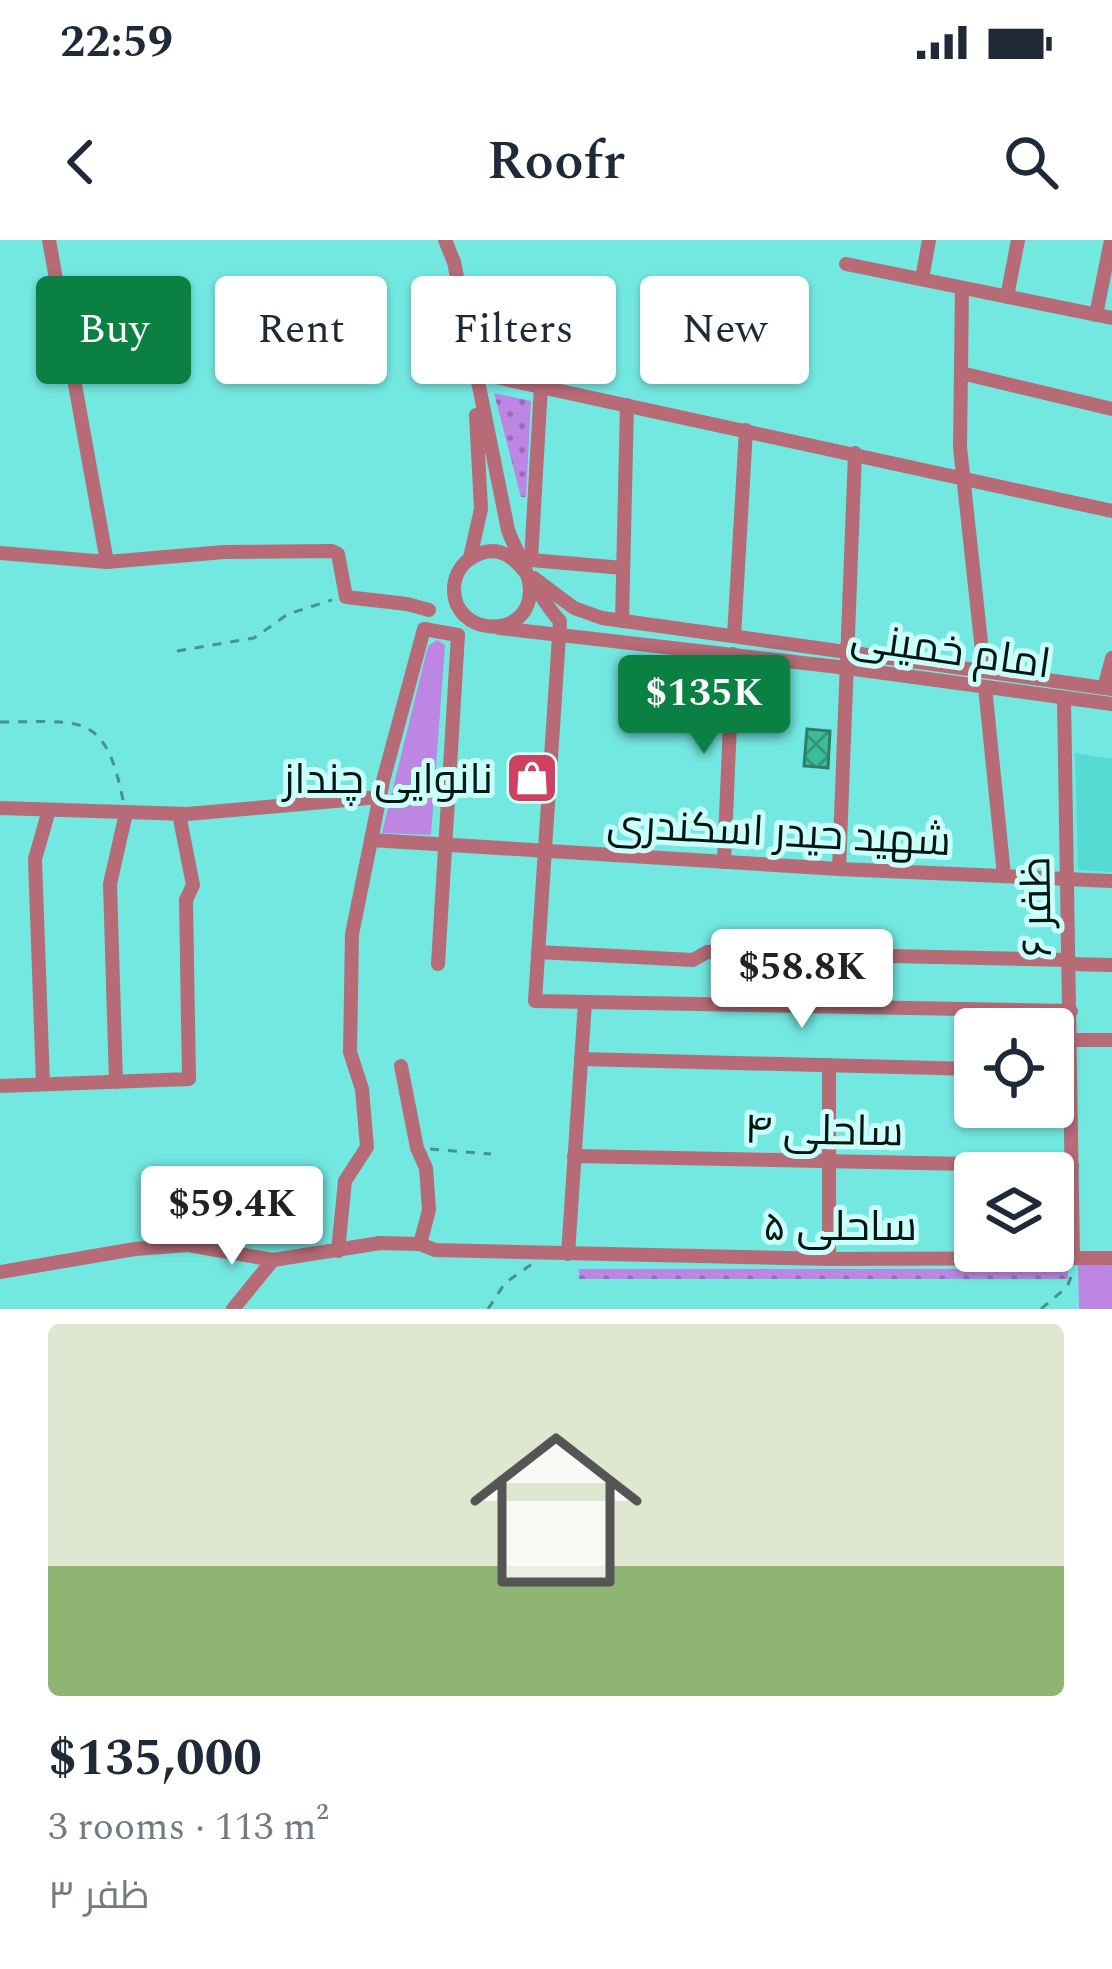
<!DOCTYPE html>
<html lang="en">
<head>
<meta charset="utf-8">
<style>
	body { margin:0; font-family:Spectral,Cairo,serif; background:#f6f6f7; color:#1f2937; height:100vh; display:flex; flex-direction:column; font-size:45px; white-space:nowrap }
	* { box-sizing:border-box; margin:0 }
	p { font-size:39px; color:#747a83 }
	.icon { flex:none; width:66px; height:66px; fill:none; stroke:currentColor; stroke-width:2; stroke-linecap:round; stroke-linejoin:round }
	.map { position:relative; height:1069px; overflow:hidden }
	.side { display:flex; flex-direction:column; background:#fff; flex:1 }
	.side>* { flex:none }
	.banner { position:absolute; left:36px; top:36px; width:1041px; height:108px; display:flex; gap:24px }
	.tools { position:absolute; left:954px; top:768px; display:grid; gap:24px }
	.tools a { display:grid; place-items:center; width:120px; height:120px; border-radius:12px; background:#fff; box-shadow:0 3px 9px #0004; font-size:60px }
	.price { position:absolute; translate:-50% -102px; padding:0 27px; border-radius:12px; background:#fff; color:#222; font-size:39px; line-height:78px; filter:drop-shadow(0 3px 6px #0008) }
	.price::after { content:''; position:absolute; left:50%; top:72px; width:36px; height:27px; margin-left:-18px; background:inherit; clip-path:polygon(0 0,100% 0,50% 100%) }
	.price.current { background:#0b8043; color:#fff }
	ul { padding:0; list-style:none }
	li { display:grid; align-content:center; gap:24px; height:636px; padding:0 48px }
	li+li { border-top:3px solid #e0e1e3 }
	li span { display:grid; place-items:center; height:372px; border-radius:12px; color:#555 }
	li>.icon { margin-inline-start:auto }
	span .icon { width:216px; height:216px; fill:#fffc; stroke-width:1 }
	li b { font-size:51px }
	.pill { padding:0 42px; border-radius:12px; background:#fff; box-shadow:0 3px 9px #0004; font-size:42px; line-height:108px }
	.pill.current { background:#0b8043; color:#fff }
	.status { display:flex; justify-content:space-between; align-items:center; height:84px; padding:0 60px; background:#fff; direction:ltr }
	.status svg { height:33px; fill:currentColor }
	header { display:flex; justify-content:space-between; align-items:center; height:156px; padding:0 48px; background:#fff; font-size:54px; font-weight:600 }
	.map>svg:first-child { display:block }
	.built { fill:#56dbd4 }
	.grass { fill:url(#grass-dots) }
	.green { fill:#bc86e2 }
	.building { fill:url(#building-cross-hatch); stroke:#307e67; stroke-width:3 }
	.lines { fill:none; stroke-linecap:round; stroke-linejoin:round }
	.path { stroke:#44938e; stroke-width:3; stroke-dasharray:9 9; stroke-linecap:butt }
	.minor { stroke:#b66b77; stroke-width:14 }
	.labels { text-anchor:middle; stroke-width:10; stroke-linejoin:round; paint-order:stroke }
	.street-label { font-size:42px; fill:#001615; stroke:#cafffa }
	.poi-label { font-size:42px; fill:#001615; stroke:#cafffa; text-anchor:end }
</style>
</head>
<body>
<div class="status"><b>22:59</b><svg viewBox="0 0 49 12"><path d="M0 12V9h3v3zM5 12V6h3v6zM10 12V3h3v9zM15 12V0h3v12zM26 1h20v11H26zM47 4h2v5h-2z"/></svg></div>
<header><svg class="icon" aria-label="back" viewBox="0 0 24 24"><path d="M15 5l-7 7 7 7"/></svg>Roofr<svg class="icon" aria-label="search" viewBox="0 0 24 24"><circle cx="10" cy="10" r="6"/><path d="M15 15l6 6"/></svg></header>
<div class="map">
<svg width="1112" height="1069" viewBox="0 0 1112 1069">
	<defs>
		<pattern id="grass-dots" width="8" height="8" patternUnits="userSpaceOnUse" patternTransform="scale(3)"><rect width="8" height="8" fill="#bc86e2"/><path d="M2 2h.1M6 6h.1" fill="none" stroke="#966db6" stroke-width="1.8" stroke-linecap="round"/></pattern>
		<pattern id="building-cross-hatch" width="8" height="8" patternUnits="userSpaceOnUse" patternTransform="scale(3)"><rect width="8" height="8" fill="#3dbc98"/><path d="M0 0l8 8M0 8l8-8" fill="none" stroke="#31987b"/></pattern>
	</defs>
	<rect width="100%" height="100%" fill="#73e8e1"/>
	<polygon class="built" points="1075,513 1112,519 1112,632 1078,630"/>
	<g class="grass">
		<polygon points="494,153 531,161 526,257 521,257"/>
		<rect x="579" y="1029" width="489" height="10"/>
	</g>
	<g class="green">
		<polygon points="437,400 445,405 431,595 382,593 428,406"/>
		<polygon points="1078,1024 1112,1024 1112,1069 1079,1069"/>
	</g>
	<polygon class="building" points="807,489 830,491 828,528 804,526"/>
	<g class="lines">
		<g class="path">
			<polyline points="177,411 254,398 288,374 332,360"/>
			<path d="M0,482C80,482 105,470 123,560"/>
			<polyline points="430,909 491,914"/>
			<polyline points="488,1069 505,1043 532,1024"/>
			<polyline points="1041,1069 1067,1047 1073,1032"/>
		</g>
		<g class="minor">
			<polyline points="49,0 107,322"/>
			<path d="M445,0L454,22L508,290C514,308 530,331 530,351C529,401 452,397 454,347C455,334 462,323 473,317C517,291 536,358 560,381L535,761L1071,771"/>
			<polyline points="846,24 1112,78"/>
			<polyline points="922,39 929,0"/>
			<polyline points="962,48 960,207 984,430"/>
			<polyline points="1007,57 1018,0"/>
			<polyline points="1096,75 1111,0"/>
			<polyline points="477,133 1112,271"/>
			<polyline points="961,133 1112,169"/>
			<polyline points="541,146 531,320 623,328"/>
			<polyline points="0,313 107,322 224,312 332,311 338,314 346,357 407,364 429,370"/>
			<polyline points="470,318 481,269 476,175"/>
			<polyline points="534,338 574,368 602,378 1112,449"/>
			<polyline points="622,381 627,165"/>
			<polyline points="499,388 847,428 1112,464"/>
			<polyline points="734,396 746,190"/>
			<polyline points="985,447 1004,635"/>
			<polyline points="1104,448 1112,418"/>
			<polyline points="1064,458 1073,1018"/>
			<polyline points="0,568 187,574 380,557"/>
			<polyline points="371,600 839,629 1112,641"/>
			<polyline points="724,622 733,414"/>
			<polyline points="839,629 855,213"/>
			<polyline points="538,712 693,720 707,712 1069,720"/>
			<polyline points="438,724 458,395"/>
			<polyline points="1070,724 1112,725"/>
			<polyline points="1071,800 1112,800"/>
			<polyline points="581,819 975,829"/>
			<polyline points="829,825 829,1019"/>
			<polyline points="116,842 110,644 126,573"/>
			<polyline points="43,844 35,619 49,570"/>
			<polyline points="0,846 189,839 186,660 193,645 179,574"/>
			<polyline points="574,916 1072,926"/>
			<polyline points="420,1004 435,1010 829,1019 1112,1018"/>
			<polyline points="338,1011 345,941 367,907 362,849 350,812 352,694 383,541 424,389 458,395"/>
			<polyline points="568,1014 585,762"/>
			<polyline points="0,1032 135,1009 188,1005 273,1020 380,1003 420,1004 429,970 426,928 417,908 401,826"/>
			<polyline points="233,1069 273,1020"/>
		</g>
	</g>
	<defs>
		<g id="shop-square" transform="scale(2.7)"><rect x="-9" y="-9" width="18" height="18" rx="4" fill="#cf4063" stroke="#cafffa"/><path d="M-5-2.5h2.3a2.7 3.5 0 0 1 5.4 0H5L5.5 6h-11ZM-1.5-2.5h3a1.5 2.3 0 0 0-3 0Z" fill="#fff"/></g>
	</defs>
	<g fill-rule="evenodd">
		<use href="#shop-square" x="532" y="538"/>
	</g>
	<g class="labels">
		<g class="street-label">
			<text transform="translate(951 409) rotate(8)" y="15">امام خمینی</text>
			<text transform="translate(779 591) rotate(3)" y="15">شهید حیدر اسکندری</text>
			<text transform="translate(1035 667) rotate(-91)" y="15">ظفر ۶</text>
			<text transform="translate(824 889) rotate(1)" y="15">ساحلی ۴</text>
			<text x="840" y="1000">ساحلی ۵</text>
		</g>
		<g class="poi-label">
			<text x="493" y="553">نانوایی چنداز</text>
		</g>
	</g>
</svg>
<div class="tools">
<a><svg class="icon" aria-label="locate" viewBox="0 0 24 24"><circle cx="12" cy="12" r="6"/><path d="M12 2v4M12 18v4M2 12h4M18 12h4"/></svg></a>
<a><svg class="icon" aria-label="layers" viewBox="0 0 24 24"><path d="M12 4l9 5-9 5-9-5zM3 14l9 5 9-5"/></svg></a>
</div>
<b class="price current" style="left:704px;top:517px">$135K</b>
<b class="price" style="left:802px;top:791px">$58.8K</b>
<b class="price" style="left:232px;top:1028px">$59.4K</b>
<div class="banner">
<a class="pill current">Buy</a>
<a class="pill">Rent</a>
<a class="pill">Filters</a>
<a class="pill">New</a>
</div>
</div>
<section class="side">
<ul>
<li><span style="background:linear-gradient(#dfe7d0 65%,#8fb573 0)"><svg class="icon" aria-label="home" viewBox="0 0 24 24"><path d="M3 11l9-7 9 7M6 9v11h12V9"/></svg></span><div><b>$135,000</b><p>3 rooms · 113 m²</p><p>ظفر ۳</p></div></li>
</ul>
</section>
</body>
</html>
